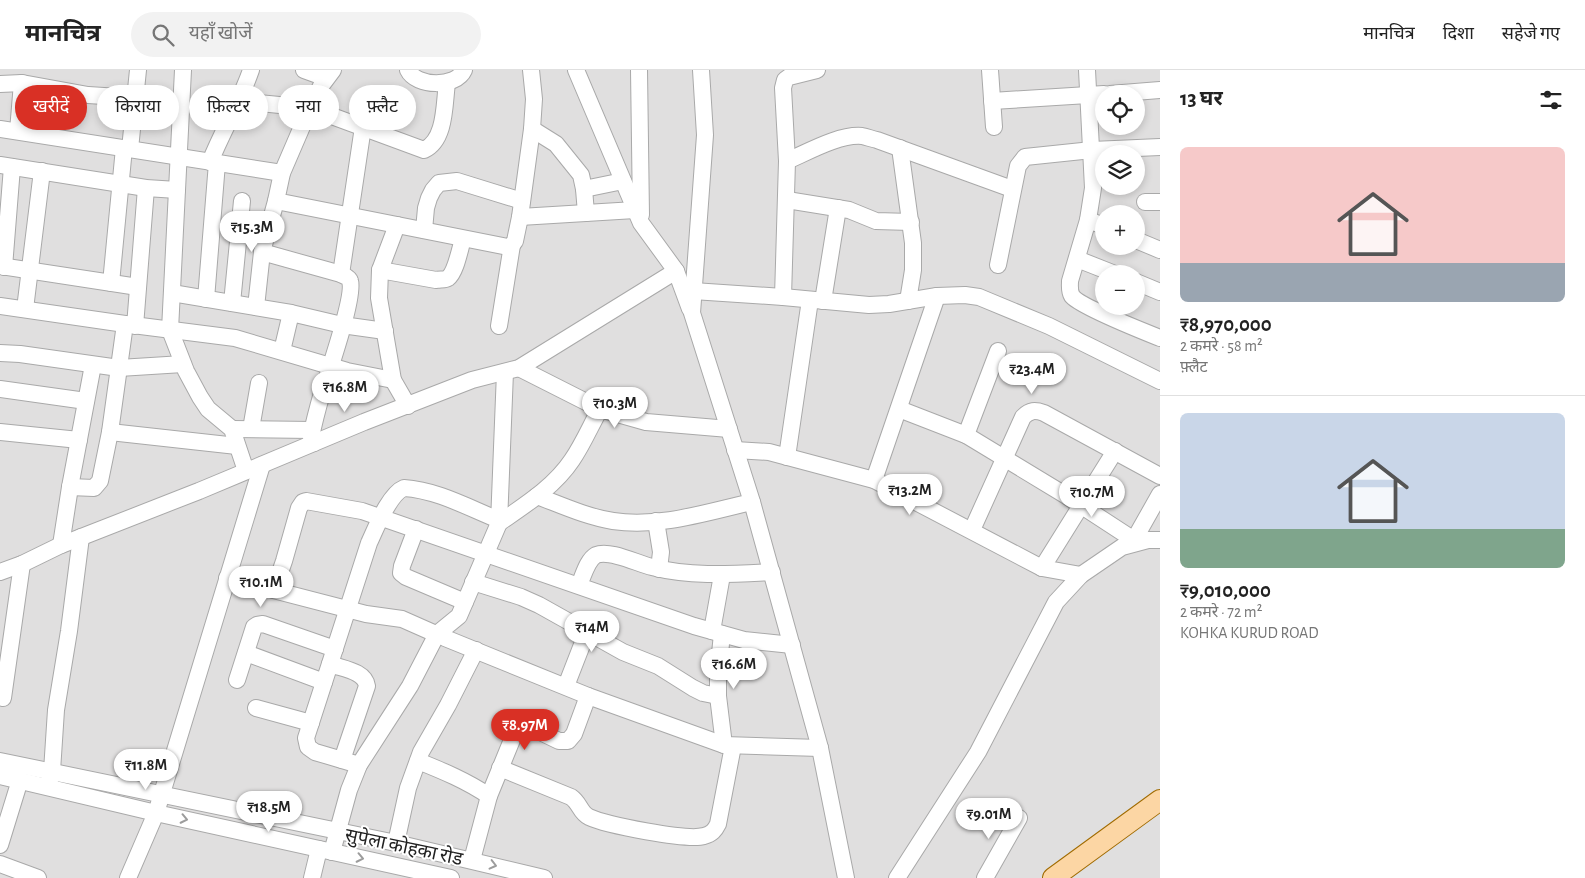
<!DOCTYPE html>
<html lang="hi">
<head>
<meta charset="utf-8">
<style>
	body { margin:0; font-family:"Alegreya Sans","Noto Sans Devanagari",sans-serif; background:#f2f2f2; color:#222; height:100vh; display:flex; flex-direction:column; font-size:19px; white-space:nowrap }
	* { box-sizing:border-box; margin:0 }
	p { font-size:16px; color:#767676 }
	.icon { flex:none; width:28px; height:28px; fill:none; stroke:currentColor; stroke-width:2; stroke-linecap:round; stroke-linejoin:round }
	.map { position:relative; flex:1; overflow:hidden }
	.details { display:flex; flex-direction:column; background:#fff; width:425px }
	.details>* { flex:none }
	.hud { position:absolute; left:15px; top:15px; width:475px; height:45px; display:flex; gap:10px }
	.tools { position:absolute; left:1095px; top:15px; display:grid; gap:10px }
	.tools a { display:grid; place-items:center; width:50px; height:50px; border-radius:50%; background:#fff; box-shadow:0 2px 8px #0003; font-size:25px }
	.price { position:absolute; translate:-50% -42px; padding:0 11px; border-radius:18px; background:#fff; color:#222; font-size:16px; line-height:32px; filter:drop-shadow(0 1px 2px #0008) }
	.price::after { content:''; position:absolute; left:50%; top:30px; width:15px; height:11px; margin-left:-8px; background:inherit; clip-path:polygon(0 0,100% 0,50% 100%) }
	.price.selected { background:#d93025; color:#fff }
	ul { padding:0; list-style:none }
	li { display:grid; align-content:center; gap:10px; height:265px; padding:0 20px }
	li+li { border-top:1px solid #e0e0e0 }
	li span { display:grid; place-items:center; height:155px; border-radius:8px; color:#555 }
	li>.icon { margin-inline-start:auto }
	span .icon { width:90px; height:90px; fill:#fffc; stroke-width:1 }
	li b { font-size:21px }
	h2 { display:flex; justify-content:space-between; align-items:center; height:60px; padding:0 20px; font-size:21px }
	.tag { padding:0 18px; border-radius:22px; background:#fff; box-shadow:0 2px 8px #0003; font-size:18px; line-height:45px }
	.tag.selected { background:#d93025; color:#fff }
	header { display:flex; align-items:center; gap:30px; box-sizing:border-box; height:70px; padding:0 25px; background:#fff; border-bottom:1px solid #e0e0e0 }
	header strong { font-size:24px }
	nav { display:flex; gap:28px; margin-inline-start:auto; font-size:18px }
	.search { width:350px; height:45px; background:#f2f2f2; display:flex; align-items:center; gap:12px; box-sizing:border-box; padding:0 18px; border-radius:28px; color:#767676; font-size:19px }
	main { display:flex; flex:1; min-height:0 }
	.map>svg:first-child { display:block }
	.residential { fill:#e0dfdf; fill-rule:evenodd }
	.lines { fill:none; stroke-linecap:round; stroke-linejoin:round }
	.minor-casing { stroke:#a9a9a9; stroke-width:18 }
	.major-casing { stroke:#a06b00; stroke-width:22 }
	.minor { stroke:#fff; stroke-width:16 }
	.major { stroke:#fcd6a4; stroke-width:20 }
	.oneway { stroke:#9c9c9c }
	.labels { text-anchor:middle; stroke-width:4; stroke-linejoin:round; paint-order:stroke }
	.street-label { font-size:19px; fill:#222; stroke:#fff }
</style>
</head>
<body>
<header>
<strong>मानचित्र</strong>
<div class="search"><svg class="icon" aria-label="search" viewBox="0 0 24 24"><circle cx="10" cy="10" r="6"/><path d="M15 15l6 6"/></svg>यहाँ खोजें</div>
<nav><a>मानचित्र</a><a>दिशा</a><a>सहेजे गए</a></nav>
</header>
<main>
<div class="map">
<svg width="1160" height="808" viewBox="0 0 1160 808">
	<rect width="100%" height="100%" fill="#f2efe9"/>
	<path class="residential" d="M0,0H1160V808H0ZM1104,24H1136V56H1104ZM1104,84H1136V116H1104ZM1104,144H1136V176H1104ZM1104,204H1136V236H1104Z"/>
	<g class="lines">
		<g class="minor-casing">
			<g id="minor">
				<polyline points="183,0 170,260 186,301 200,327 208,339 232,359 246,401"/>
				<polyline points="304,0 326,8"/>
				<polyline points="333,0 321,16 310,38 282,103 276,131 508,177 512,175 515,171 520,147 532,59 534,29 531,0"/>
				<path d="M408,0C416,17 456,18 464,0"/>
				<polyline points="576,0 641,153 676,201 690,239"/>
				<polyline points="639,0 641,145"/>
				<polyline points="701,0 705,65 692,243 752,432 820,678 846,808"/>
				<polyline points="990,0 994,57"/>
				<path d="M1087,0L1093,118L1088,150L1070,211C1070,216 1069,221 1072,226C1079,236 1145,262 1160,268"/>
				<polyline points="0,14 22,13 88,25 135,28"/>
				<polyline points="1110,24 1160,20"/>
				<path d="M239,31L310,38L424,80C446,70 444,34 447,13"/>
				<polyline points="992,31 1104,24"/>
				<polyline points="0,59 282,103"/>
				<polyline points="532,59 556,74 581,105 584,119 586,143"/>
				<polyline points="18,61 22,13"/>
				<polyline points="900,78 913,173 913,200 908,231"/>
				<polyline points="130,79 138,0"/>
				<path d="M787,91C808,82 839,64 862,66C867,67 872,69 877,70L1012,119"/>
				<path d="M210,92C223,60 240,32 251,0"/>
				<polyline points="0,95 146,118 177,120"/>
				<polyline points="584,119 623,111"/>
				<polyline points="787,130 849,140 876,151 911,152"/>
				<polyline points="1145,132 1160,132"/>
				<polyline points="520,147 635,140"/>
				<polyline points="1088,150 1104,156"/>
				<polyline points="397,155 380,200 379,228 393,310 408,336"/>
				<polyline points="424,160 426,138 429,128 433,120 439,113 457,111 522,131"/>
				<polyline points="1136,170 1160,180"/>
				<path d="M262,182L341,204C344,206 349,207 350,211C355,226 328,304 322,323C318,337 314,352 311,367L314,373"/>
				<polyline points="1077,189 1115,204"/>
				<polyline points="998,195 1018,96 1025,87 1092,80 1160,77"/>
				<polyline points="0,196 138,217"/>
				<polyline points="4,197 12,97"/>
				<path d="M380,200L436,210C440,209 445,210 448,208C456,202 460,178 463,169"/>
				<polyline points="341,204 363,57"/>
				<polyline points="1136,212 1160,222"/>
				<polyline points="111,213 124,78"/>
				<polyline points="693,221 783,227 869,235 889,234 937,226 965,225 979,227 1049,256 1160,311"/>
				<polyline points="172,223 291,243 342,255 385,261"/>
				<polyline points="783,227 787,91 783,18 785,10 789,7 817,0"/>
				<polyline points="206,229 217,93"/>
				<polyline points="823,231 838,138"/>
				<polyline points="232,233 242,131"/>
				<polyline points="0,236 125,254 235,268 347,301 393,310"/>
				<polyline points="256,237 262,182 276,131"/>
				<polyline points="25,239 42,101"/>
				<polyline points="135,256 146,118"/>
				<polyline points="499,256 512,175"/>
				<polyline points="282,281 291,243"/>
				<polyline points="0,283 20,284 119,298 183,294"/>
				<polyline points="519,298 600,339 646,352 729,359"/>
				<polyline points="0,319 86,331"/>
				<polyline points="899,339 966,365 1065,425 1134,470"/>
				<polyline points="232,359 312,360"/>
				<polyline points="251,359 259,313"/>
				<polyline points="0,362 79,370"/>
				<polyline points="110,362 237,376"/>
				<polyline points="966,365 998,281"/>
				<polyline points="735,380 769,382 874,410 1042,498 1081,505"/>
				<polyline points="787,387 810,230"/>
				<polyline points="874,410 937,226"/>
				<polyline points="70,417 94,418 100,411 110,362 125,254"/>
				<path d="M537,426C561,435 587,447 613,451C660,458 707,442 752,432"/>
				<polyline points="656,451 661,482 659,499"/>
				<path d="M499,453C525,435 554,417 572,390C583,374 591,355 600,339"/>
				<polyline points="416,459 402,496 401,503 406,507 465,532"/>
				<path d="M972,460L1023,347C1030,340 1035,340 1044,343L1160,406"/>
				<polyline points="61,475 70,417 93,295"/>
				<polyline points="1126,475 1134,470 1160,424"/>
				<polyline points="1042,498 1115,381"/>
				<polyline points="0,502 22,494 61,475 199,421 364,352 472,310 519,298 676,201"/>
				<polyline points="227,508 366,544 402,549 445,568 588,626 724,675 820,678"/>
				<polyline points="473,512 521,527 539,535 623,582 658,596 693,618 703,623 718,626"/>
				<path d="M579,515C583,507 587,490 596,485C610,479 638,494 652,497C691,507 732,504 772,502"/>
				<polyline points="274,520 284,491 299,438 303,432 306,431 362,441 694,556 744,570 792,575"/>
				<polyline points="712,561 722,505"/>
				<polyline points="722,564 718,603 718,626 724,675"/>
				<polyline points="246,583 324,612"/>
				<path d="M330,594C343,599 365,601 367,616L342,690"/>
				<polyline points="237,610 254,557 257,555 263,554 335,579"/>
				<polyline points="566,616 587,562"/>
				<polyline points="3,628 22,494"/>
				<polyline points="256,638 311,653"/>
				<polyline points="0,691 396,773 544,808"/>
				<path d="M418,691C443,701 467,711 489,726"/>
				<path d="M359,695L315,682L308,677L306,668L369,473C376,458 389,424 404,418C437,420 469,438 499,450"/>
				<path d="M500,698L571,727C580,733 580,743 589,747C606,755 687,771 704,766C712,764 715,760 718,754L733,676"/>
				<polyline points="0,706 156,743 451,808"/>
				<polyline points="50,710 52,701 56,640 69,561 81,467"/>
				<polyline points="396,773 408,718 421,682 448,635 476,580"/>
				<polyline points="0,775 20,710"/>
				<polyline points="332,782 349,720 359,695 410,616 437,564 459,546 499,453 505,302"/>
				<polyline points="472,790 489,726 516,660 523,656 528,656 559,671 568,671 574,664 588,626"/>
				<polyline points="0,794 38,808"/>
				<polyline points="128,808 156,743 262,395"/>
				<polyline points="312,808 319,779"/>
				<polyline points="897,808 978,682 1056,532 1081,505 1122,477 1148,470 1160,470"/>
				<polyline points="985,808 1019,748"/>
			</g>
		</g>
		<g class="major-casing">
			<polyline id="major" points="1053,808 1160,730"/>
		</g>
		<use href="#minor" class="minor"/>
		<use href="#major" class="major"/>
	</g>
	<defs><path id="oneway-chevron" d="M-2-3.5L2.5 0L-2 3.5" fill="none" stroke-width="1.6" stroke-linecap="round" stroke-linejoin="round" transform="scale(1.25)"/></defs>
	<g class="oneway">
		<use href="#oneway-chevron" transform="translate(184 749) rotate(12)"/>
		<use href="#oneway-chevron" transform="translate(360 788) rotate(12)"/>
		<use href="#oneway-chevron" transform="translate(493 795) rotate(14)"/>
	</g>
	<g class="labels">
		<g class="street-label">
			<text transform="translate(404 776) rotate(12)" y="7">सुपेला कोहका रोड</text>
		</g>
	</g>
</svg>
<div class="tools">
<a><svg class="icon" aria-label="locate" viewBox="0 0 24 24"><circle cx="12" cy="12" r="6"/><path d="M12 2v4M12 18v4M2 12h4M18 12h4"/></svg></a>
<a><svg class="icon" aria-label="layers" viewBox="0 0 24 24"><path d="M12 4l9 5-9 5-9-5zM3 14l9 5 9-5"/></svg></a>
<a>+</a>
<a>−</a>
</div>
<b class="price" style="left:252px;top:183px">₹15.3M</b>
<b class="price" style="left:1032px;top:325px">₹23.4M</b>
<b class="price" style="left:345px;top:343px">₹16.8M</b>
<b class="price" style="left:615px;top:359px">₹10.3M</b>
<b class="price" style="left:910px;top:446px">₹13.2M</b>
<b class="price" style="left:1092px;top:448px">₹10.7M</b>
<b class="price" style="left:261px;top:538px">₹10.1M</b>
<b class="price" style="left:592px;top:583px">₹14M</b>
<b class="price" style="left:734px;top:620px">₹16.6M</b>
<b class="price selected" style="left:525px;top:681px">₹8.97M</b>
<b class="price" style="left:146px;top:721px">₹11.8M</b>
<b class="price" style="left:269px;top:763px">₹18.5M</b>
<b class="price" style="left:989px;top:770px">₹9.01M</b>
<div class="hud">
<a class="tag selected">खरीदें</a>
<a class="tag">किराया</a>
<a class="tag">फ़िल्टर</a>
<a class="tag">नया</a>
<a class="tag">फ़्लैट</a>
</div>
</div>
<section class="details">
<h2>13 घर<svg class="icon" aria-label="filters" viewBox="0 0 24 24"><path d="M4 7h16M4 17h16"/><circle cx="9" cy="7" r="2"/><circle cx="15" cy="17" r="2"/></svg></h2>
<ul>
<li><span style="background:linear-gradient(#f6c9c9 75%,#9aa5b1 0)"><svg class="icon" aria-label="home" viewBox="0 0 24 24"><path d="M3 11l9-7 9 7M6 9v11h12V9"/></svg></span><div><b>₹8,970,000</b><p>2 कमरे · 58 m²</p><p>फ़्लैट</p></div></li>
<li><span style="background:linear-gradient(#c9d6e8 75%,#7fa58c 0)"><svg class="icon" aria-label="home" viewBox="0 0 24 24"><path d="M3 11l9-7 9 7M6 9v11h12V9"/></svg></span><div><b>₹9,010,000</b><p>2 कमरे · 72 m²</p><p>KOHKA KURUD ROAD</p></div></li>
</ul>
</section>
</main>
</body>
</html>
